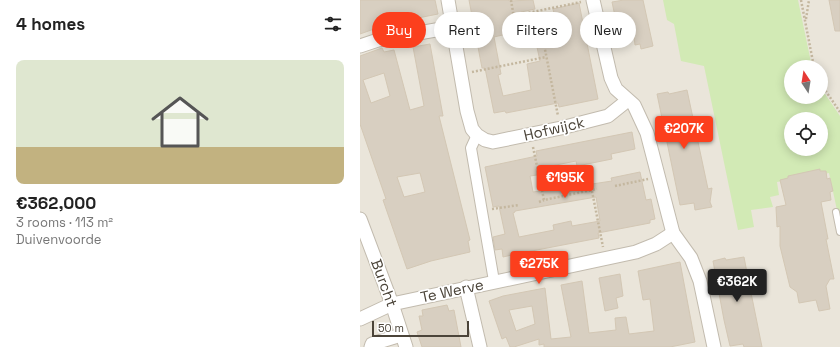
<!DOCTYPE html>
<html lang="en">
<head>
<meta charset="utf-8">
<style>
	body { margin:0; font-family:"Space Grotesk",sans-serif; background:#f6f6f6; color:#222; height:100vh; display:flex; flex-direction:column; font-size:15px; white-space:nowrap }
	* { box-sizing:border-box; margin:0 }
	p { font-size:13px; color:#767676 }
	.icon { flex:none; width:22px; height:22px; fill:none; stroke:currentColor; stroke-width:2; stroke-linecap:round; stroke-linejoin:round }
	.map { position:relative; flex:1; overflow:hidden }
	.side { display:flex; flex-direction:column; background:#fff; width:360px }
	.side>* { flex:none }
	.hud { position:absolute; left:12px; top:12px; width:380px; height:36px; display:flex; gap:8px }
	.needle { width:26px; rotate:348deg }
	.controls { position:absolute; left:424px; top:60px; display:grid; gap:8px }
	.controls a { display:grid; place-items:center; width:44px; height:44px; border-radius:50%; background:#fff; box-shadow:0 2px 10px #0003; font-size:20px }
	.scale { position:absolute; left:12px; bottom:10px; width:97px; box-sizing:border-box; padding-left:4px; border:2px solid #4b4439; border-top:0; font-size:11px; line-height:14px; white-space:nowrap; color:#4b4439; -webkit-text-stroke:3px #fff; paint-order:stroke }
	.price { position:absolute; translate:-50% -34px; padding:0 9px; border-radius:4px; background:#fc3f1d; color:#fff; font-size:13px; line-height:26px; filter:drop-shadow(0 1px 2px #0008) }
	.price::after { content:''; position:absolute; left:50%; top:24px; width:12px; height:9px; margin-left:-6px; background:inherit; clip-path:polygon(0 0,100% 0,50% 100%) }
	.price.on { background:#222; color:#fff }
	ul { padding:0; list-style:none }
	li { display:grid; align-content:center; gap:8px; height:212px; padding:0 16px }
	li span { display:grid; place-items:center; height:124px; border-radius:8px; color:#555 }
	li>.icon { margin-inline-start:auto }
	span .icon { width:72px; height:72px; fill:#fffc; stroke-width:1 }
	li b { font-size:17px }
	h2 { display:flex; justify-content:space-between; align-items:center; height:48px; padding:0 16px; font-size:17px }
	.chip { padding:0 14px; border-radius:18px; background:#fff; box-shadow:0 2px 10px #0003; font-size:14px; line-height:36px }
	.chip.on { background:#fc3f1d; color:#fff }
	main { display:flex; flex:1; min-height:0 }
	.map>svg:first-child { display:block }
	.residential { fill:#eae5da; fill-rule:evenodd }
	.green { fill:#d2eab5; fill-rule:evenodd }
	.building { fill:#d8cfc1; stroke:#d3c7b4; fill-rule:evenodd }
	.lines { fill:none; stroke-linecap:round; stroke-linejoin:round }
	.service-casing { stroke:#c2bbae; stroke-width:8 }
	.pedestrian-casing { stroke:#c2bbae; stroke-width:12 }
	.minor-casing { stroke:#c2bbae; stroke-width:15 }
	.path { stroke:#c4b79f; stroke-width:2.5; stroke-dasharray:2 2; stroke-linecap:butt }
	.service { stroke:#fff; stroke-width:6 }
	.pedestrian { stroke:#fff; stroke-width:10 }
	.minor { stroke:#fff; stroke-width:13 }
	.labels { text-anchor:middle; stroke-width:3.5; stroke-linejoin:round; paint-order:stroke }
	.street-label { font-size:15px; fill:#4b4439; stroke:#fff }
</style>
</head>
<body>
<main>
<section class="side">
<h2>4 homes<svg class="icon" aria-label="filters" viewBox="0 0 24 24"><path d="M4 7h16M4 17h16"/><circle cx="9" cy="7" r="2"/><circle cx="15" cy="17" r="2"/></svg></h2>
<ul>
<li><span style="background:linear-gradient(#dfe7d0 70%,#c2b280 0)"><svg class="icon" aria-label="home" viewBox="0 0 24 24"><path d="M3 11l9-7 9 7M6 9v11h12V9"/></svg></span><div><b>€362,000</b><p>3 rooms · 113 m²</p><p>Duivenvoorde</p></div></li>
</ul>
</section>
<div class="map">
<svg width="480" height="347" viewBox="0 0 480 347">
	<rect width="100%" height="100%" fill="#f6f3ec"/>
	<path class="residential" d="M0,0H480V347H0ZM431,67H461V97H431ZM431,119H461V149H431Z"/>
	<path class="green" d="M303,0H438L452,67H431V97H461V88L480,116V224L469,173L417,182L419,195L410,197L413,207L391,210L394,227L378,230L344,66L321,61L314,24L307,20ZM431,119H461V149H431Z"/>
	<g class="building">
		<polygon points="0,0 75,0 78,14 28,24 0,34"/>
		<polygon points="109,0 149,0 149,1 173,0 175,9 161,12 164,30 134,37 141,74 138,75 143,96 171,90 167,64 180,61 175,38 198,33 193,9 219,3 238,99 199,107 198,103 146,113 145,111 134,113 125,68 122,68"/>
		<polygon points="264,0 283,0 293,46 281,49 280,44 275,45 274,37 260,40 252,2"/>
		<polygon points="469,0 480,0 480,31 475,31"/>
		<path d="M70,44L83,116H79L110,240L108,241L110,252L71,261L47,269L23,200L26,199L0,124V56L22,48L24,52L34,50L50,110L64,106L53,47ZM24,73L30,96L11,103L3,80ZM60,173L65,192L44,197L37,177Z"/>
		<polygon points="327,90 348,189 352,188 350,202 352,207 335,210 334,203 320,205 297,94 308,92 309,94"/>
		<path d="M272,132L275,149L251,154L252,159L217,166L216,161L176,169L177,175L170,176L173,192L180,191V192L232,183V184L252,181L251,178L280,172L286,200L291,199L295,219L290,220V223L238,233L239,238L156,254L143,257L142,249L135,250L133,237L145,234L139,206L133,207L125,167L177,156L176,151ZM236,197L240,221L212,226L211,221L193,225L194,230L159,237L153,213L155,212V211Z"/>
		<polygon points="460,169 460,171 466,171 467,179 470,178 473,191 470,192 471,200 461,202 468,239 466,239 474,279 470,279 466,286 470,309 459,311 456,300 439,303 437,292 430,287 420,246 420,226 417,227 416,207 426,205 420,180 428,178 428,176"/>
		<polygon points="384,257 389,283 402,347 384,347 383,344 370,346 364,320 353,261 365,258 366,260"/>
		<path d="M320,262L335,342L310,347H184V344L179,345V339L154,347H150L146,337L142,339L129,301L143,296L185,288L191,339L211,337L201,285L222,281L229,333L256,330L255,318L266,317L269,334L294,331L290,299L283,300L278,271ZM172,306L175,324L156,331L149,310Z"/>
		<polygon points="260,274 263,296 256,298 258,308 245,311 239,278"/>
		<polygon points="87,305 89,311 94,310 101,347 62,347 57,332 62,330 59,316 63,316 62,310"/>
	</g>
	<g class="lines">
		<g class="service-casing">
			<polyline id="service" points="476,212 480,232"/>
		</g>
		<g class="pedestrian-casing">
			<polyline id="pedestrian" points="117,135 111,148 134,281"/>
		</g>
		<g class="minor-casing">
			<g id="minor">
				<polyline points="88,0 107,111 112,129 117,135 125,140 133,142 201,128 248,116 263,104 267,100"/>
				<polyline points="233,0 251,78 256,89 274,105 287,133 313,233 331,258 340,281 354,347"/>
				<polyline points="0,46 18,40 93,27"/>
				<polyline points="0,219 32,304 46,347"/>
				<polyline points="106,287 120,347"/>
				<polyline points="0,319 32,304 276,252 296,244 313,233"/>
				<polyline points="11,347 12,344 41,335"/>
			</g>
		</g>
		<g class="path">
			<polyline points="151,0 157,36"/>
			<polyline points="441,0 454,67"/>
			<polyline points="153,16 221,2"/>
			<polyline points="446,19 449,0"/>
			<polyline points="182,34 198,116"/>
			<polyline points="112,72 186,57"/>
			<polyline points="461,84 480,112"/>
			<polyline points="173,147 184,200 237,189"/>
			<polyline points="255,186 288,179"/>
			<polyline points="232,191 243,247"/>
			<polyline points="179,202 184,200"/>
			<polyline points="132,209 159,205"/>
		</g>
		<use href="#service" class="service"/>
		<use href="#pedestrian" class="pedestrian"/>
		<use href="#minor" class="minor"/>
	</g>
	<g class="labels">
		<g class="street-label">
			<text transform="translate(194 129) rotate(-13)" y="5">Hofwijck</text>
			<text transform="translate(24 283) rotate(70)" y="5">Burcht</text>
			<text transform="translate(92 291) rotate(-12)" y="5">Te Werve</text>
		</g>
	</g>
</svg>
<div class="controls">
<a><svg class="needle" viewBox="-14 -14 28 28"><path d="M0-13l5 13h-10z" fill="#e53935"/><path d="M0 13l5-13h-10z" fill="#767676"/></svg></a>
<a><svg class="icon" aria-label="locate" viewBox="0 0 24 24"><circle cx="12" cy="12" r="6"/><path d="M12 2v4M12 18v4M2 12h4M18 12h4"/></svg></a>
</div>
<div class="scale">50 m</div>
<b class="price" style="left:324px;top:150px">€207K</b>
<b class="price" style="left:205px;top:199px">€195K</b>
<b class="price" style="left:179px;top:285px">€275K</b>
<b class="price on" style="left:377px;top:303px">€362K</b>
<div class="hud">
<a class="chip on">Buy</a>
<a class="chip">Rent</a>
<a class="chip">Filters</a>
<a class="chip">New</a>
</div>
</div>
</main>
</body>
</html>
